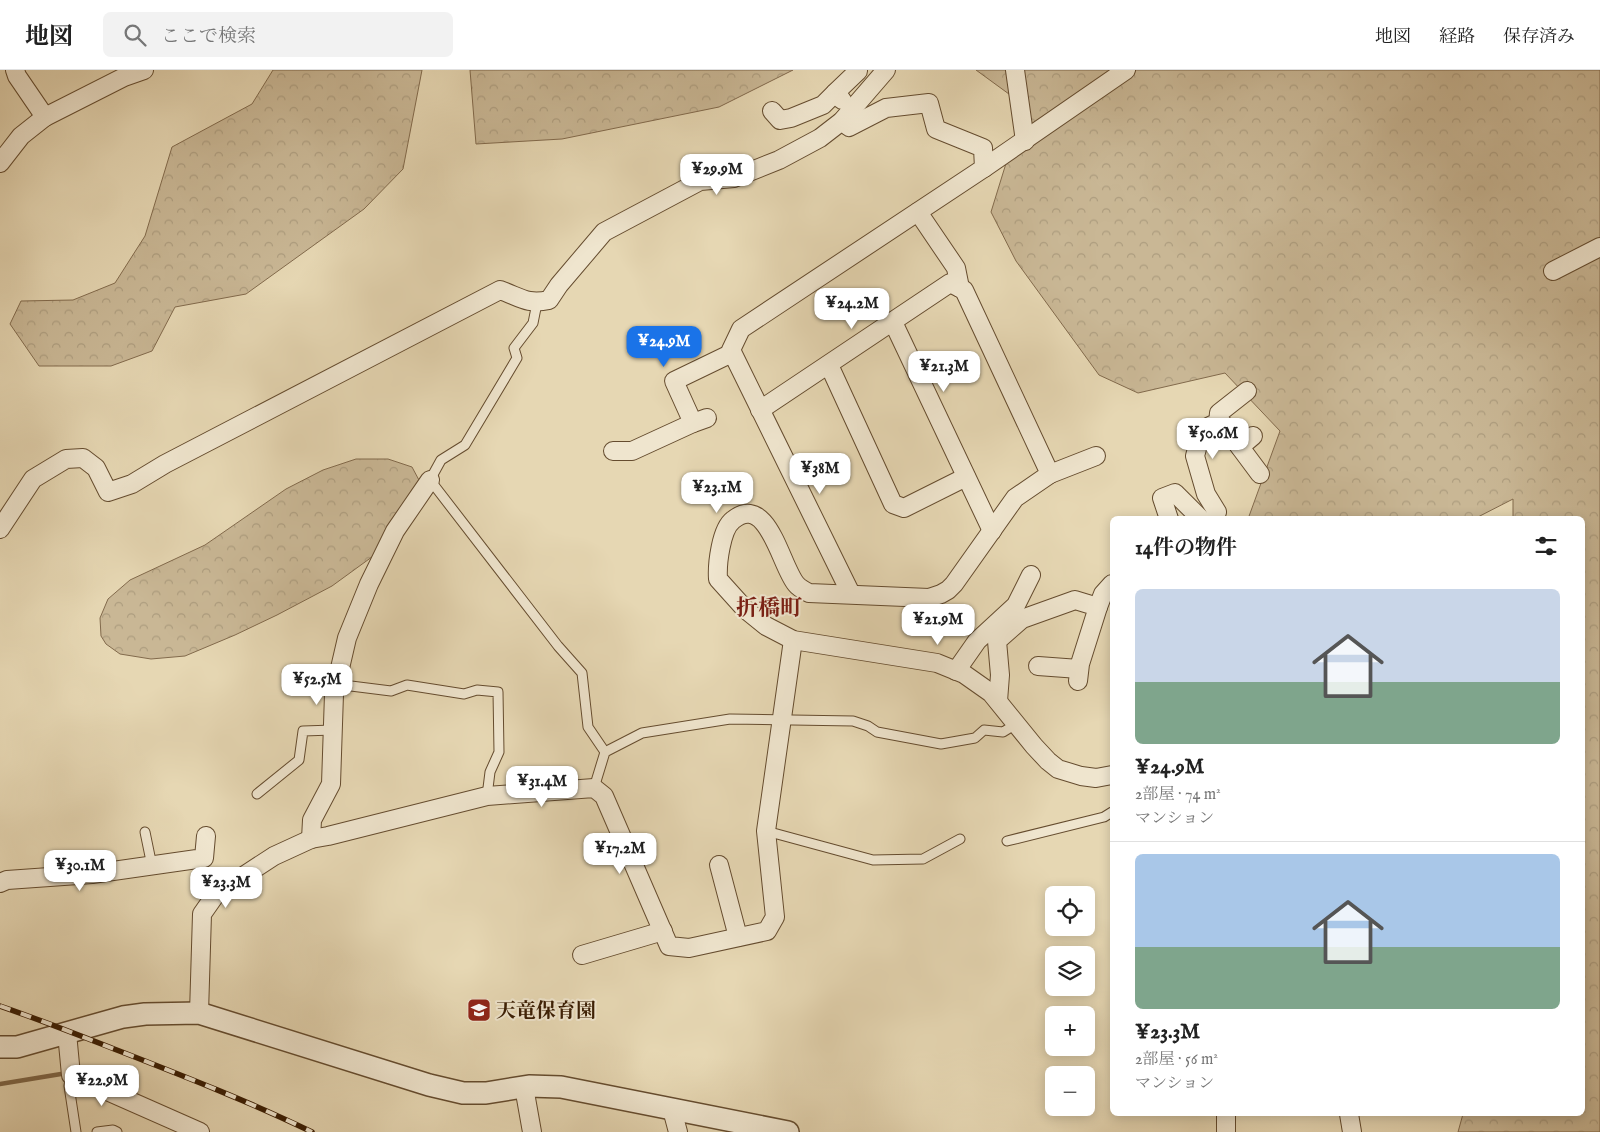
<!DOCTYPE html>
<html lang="ja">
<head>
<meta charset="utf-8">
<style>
	body { margin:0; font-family:"IM FELL English","Noto Serif JP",serif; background:#f2f2f2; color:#222; height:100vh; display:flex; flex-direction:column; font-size:19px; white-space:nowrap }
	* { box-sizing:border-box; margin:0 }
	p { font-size:16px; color:#767676 }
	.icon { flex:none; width:28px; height:28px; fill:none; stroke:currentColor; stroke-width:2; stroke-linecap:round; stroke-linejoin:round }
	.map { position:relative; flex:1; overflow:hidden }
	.details { position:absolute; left:1110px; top:446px; width:475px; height:600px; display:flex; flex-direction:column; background:#fff; border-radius:8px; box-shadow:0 2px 12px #0003 }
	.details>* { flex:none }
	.buttons { position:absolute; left:1045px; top:816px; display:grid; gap:10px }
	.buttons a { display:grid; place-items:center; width:50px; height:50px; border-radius:8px; background:#fff; box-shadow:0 2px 12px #0003; font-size:25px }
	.price { position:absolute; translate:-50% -42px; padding:0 11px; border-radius:10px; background:#fff; color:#222; font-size:16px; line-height:32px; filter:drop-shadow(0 1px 2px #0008) }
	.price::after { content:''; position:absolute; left:50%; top:30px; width:15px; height:11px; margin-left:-8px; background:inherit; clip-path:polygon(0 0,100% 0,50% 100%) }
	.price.current { background:#1a73e8; color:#fff }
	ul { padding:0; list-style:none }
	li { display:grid; align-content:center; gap:10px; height:265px; padding:0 25px }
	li+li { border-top:1px solid #e0e0e0 }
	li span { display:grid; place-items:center; height:155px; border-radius:8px; color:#555 }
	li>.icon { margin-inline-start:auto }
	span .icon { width:90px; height:90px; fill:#fffc; stroke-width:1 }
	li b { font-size:21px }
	h2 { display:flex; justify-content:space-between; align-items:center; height:60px; padding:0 25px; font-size:21px }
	header { display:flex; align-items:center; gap:30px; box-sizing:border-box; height:70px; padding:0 25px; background:#fff; border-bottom:1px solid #e0e0e0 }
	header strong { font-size:24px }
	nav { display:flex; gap:28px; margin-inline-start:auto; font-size:18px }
	.search { width:350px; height:45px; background:#f2f2f2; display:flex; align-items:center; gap:12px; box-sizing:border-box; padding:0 18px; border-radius:8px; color:#767676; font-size:19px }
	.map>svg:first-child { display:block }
	.forest { fill:url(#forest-crowns); stroke:#826a4c }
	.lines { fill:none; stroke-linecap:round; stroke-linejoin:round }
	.stream { stroke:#7e6749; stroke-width:4.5 }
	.service-casing { stroke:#654c2f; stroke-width:11 }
	.minor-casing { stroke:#654c2f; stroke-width:20 }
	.tertiary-casing { stroke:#654c2f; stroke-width:24 }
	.service { stroke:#efe5ce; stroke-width:9 }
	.minor { stroke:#efe5ce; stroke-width:18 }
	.tertiary { stroke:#efe5ce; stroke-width:21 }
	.rail-casing { stroke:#3a1d03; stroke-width:5.5 }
	.rail { stroke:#efe5ce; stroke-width:4; stroke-dasharray:11; stroke-linecap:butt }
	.labels { text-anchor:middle; stroke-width:4; stroke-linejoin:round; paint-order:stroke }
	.poi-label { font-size:20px; font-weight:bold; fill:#3a1d03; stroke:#efe5ce; text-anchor:start }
	.quarter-label { font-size:22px; font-weight:bold; fill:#7a1f14; stroke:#efe5ce }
</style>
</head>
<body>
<header>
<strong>地図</strong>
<div class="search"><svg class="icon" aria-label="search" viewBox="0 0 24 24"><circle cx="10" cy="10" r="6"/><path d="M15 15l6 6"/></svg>ここで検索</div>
<nav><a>地図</a><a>経路</a><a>保存済み</a></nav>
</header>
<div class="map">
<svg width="1600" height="1062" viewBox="0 0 1600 1062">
	<defs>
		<pattern id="forest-crowns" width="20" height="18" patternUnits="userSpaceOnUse" patternTransform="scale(1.25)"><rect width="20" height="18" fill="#c9b795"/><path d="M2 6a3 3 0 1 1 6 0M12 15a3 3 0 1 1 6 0" fill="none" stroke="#ad9d7f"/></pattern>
	</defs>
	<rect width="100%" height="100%" fill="#e6d7b3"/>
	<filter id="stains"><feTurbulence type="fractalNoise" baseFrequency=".004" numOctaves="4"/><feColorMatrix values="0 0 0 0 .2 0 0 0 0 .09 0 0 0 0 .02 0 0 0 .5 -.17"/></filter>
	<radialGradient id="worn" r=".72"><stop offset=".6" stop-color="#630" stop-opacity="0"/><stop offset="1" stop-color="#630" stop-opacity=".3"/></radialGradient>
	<g class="forest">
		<polygon points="273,0 422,0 403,99 364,139 246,224 175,237 152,281 111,296 39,296 10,254 21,231 73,230 115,213 145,166 172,77 252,34"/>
		<polygon points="470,0 793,0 719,37 562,69 476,74"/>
		<polygon points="976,0 1600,0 1600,1062 1458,1062 1463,1044 1582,1044 1582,449 1513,449 1513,429 1474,449 1248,449 1280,361 1225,303 1138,323 1099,305 1016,191 991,142 1024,35"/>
		<polygon points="356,389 388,389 412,397 420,412 376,484 332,516 277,545 235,565 185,586 151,589 120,584 106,574 101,566 100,548 108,529 130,510 205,475 286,419 323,400"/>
	</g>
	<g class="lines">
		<polyline class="stream" points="0,1014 61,1004"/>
		<g class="service-casing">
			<g id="service">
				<polyline points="537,233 533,253 514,278 517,288 465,375 441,390 430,410 558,576 582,603 588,657 605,682"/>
				<polyline points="335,614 391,621 407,615 464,624 477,620 498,622 499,682 490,702 487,726"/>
				<polyline points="594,718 605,682 642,663 730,649 853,651 868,656 877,662 941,674 975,668 984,660 1003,662 1016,654"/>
				<polyline points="257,724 299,690 303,661 333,660"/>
				<polyline points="766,761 873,790 923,789 960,769"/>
				<polyline points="145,762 152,796"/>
				<polyline points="1007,771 1104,747 1112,742"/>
				<polyline points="71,1005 69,1016 76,1062"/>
				<polyline points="97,1062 113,1060 117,1062"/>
			</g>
		</g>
		<g class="minor-casing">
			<g id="minor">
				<polyline points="15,0 17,6 45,47"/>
				<polyline points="1015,0 1025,71"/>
				<polyline points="842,30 835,23 858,1"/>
				<polyline points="772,41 780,50 791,48 823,35 835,23"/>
				<polyline points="842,51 849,57 886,38 929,33 936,59 983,78 984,98 741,259 731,280 851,524"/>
				<polyline points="0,93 21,66 45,47 124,7 144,0"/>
				<polyline points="984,98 1126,0"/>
				<polyline points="918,142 956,198 960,218"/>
				<polyline points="1553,201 1600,177"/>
				<polyline points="893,252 992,461"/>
				<polyline points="829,295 893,434 904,438 966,407"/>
				<path d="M760,340L950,213L964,220L1050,404L1015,428L954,514L948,520L941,524L929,528L809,523C805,521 799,518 796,514C781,497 768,422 733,450C721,459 717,494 718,509L745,539L766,556L793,570L937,593L964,604L991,623L1034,676L1048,691L1058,699L1081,706L1096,708L1112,705"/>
				<polyline points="693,353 674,311 732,283"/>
				<polyline points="1218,354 1219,343 1247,321"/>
				<polyline points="1240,377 1253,366"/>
				<polyline points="613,381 632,381 693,353 707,348"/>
				<polyline points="1050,404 1096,386"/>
				<polyline points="1169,449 1162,428 1175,423 1201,449"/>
				<polyline points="1214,449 1217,442 1206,424 1195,386 1202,360 1212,355 1222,353 1260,404"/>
				<path d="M0,459L33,409L66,389L83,388L96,398L108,422L132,414L165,394L500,220C520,227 527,235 549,230L559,215L604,162L700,111L734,108L779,90L820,68L842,51L886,0"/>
				<polyline points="1098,537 1103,524 1112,514"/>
				<polyline points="1038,596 1079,599"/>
				<polyline points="956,601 977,571 1016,535 1031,505"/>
				<polyline points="998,631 1000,605 997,571 1022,549 1075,530 1098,537 1080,594 1078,611"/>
				<polyline points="311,769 312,750 331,714 334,624 347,568 369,514 395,461 430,410"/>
				<polyline points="719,795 738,867"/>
				<polyline points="0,813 7,810 92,804 204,788 206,766"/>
				<polyline points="582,885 663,861"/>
				<polyline points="199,943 202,844 216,824 274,786 311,769 328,766 487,726 594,718 604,726 669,876 689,878 767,861 775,847 766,761 793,570"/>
				<polyline points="67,963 71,1005 200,1062"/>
				<polyline points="524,1017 532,1062"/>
				<polyline points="675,1040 674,1047 678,1062"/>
				<polyline points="1226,1044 1226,1062"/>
				<polyline points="1349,1044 1352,1062"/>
			</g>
		</g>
		<g class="tertiary-casing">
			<polyline id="tertiary" points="0,977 17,977 123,947 145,944 199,943 429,1015 463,1023 486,1023 529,1016 561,1017 788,1062"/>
		</g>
		<use href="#service" class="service"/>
		<use href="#minor" class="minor"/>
		<use href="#tertiary" class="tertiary"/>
		<g class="rail-casing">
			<path id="rail" d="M0,936C41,950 81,966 122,982C186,1007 250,1032 312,1062"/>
		</g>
		<use href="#rail" class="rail"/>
	</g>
	<defs>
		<g id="school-square" transform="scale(1.25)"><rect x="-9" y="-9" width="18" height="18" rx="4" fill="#8f2418" stroke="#efe5ce"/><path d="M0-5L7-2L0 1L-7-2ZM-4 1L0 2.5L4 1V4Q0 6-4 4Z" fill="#fff"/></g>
	</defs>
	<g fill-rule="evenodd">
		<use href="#school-square" x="479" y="940"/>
	</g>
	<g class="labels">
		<g class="poi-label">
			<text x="496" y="947">天竜保育園</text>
		</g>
		<g class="quarter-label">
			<text x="769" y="545">折橋町</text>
		</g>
	</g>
	<rect width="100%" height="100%" filter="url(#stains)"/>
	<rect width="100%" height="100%" fill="url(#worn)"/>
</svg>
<div class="buttons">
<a><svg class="icon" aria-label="locate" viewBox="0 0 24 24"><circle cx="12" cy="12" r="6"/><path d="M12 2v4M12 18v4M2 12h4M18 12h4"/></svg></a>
<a><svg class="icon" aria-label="layers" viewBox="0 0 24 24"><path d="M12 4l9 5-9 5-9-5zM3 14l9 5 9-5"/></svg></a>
<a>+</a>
<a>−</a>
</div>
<b class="price" style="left:717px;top:126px">¥29.9M</b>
<b class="price" style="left:852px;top:260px">¥24.2M</b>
<b class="price current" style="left:664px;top:298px">¥24.9M</b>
<b class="price" style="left:944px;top:323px">¥21.3M</b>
<b class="price" style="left:1213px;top:390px">¥50.6M</b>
<b class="price" style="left:820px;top:425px">¥38M</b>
<b class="price" style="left:717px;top:444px">¥23.1M</b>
<b class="price" style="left:938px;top:576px">¥21.9M</b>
<b class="price" style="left:317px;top:636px">¥52.5M</b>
<b class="price" style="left:542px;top:738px">¥31.4M</b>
<b class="price" style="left:620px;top:805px">¥17.2M</b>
<b class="price" style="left:80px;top:822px">¥30.1M</b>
<b class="price" style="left:226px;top:839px">¥23.3M</b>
<b class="price" style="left:102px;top:1037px">¥22.9M</b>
<section class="details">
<h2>14件の物件<svg class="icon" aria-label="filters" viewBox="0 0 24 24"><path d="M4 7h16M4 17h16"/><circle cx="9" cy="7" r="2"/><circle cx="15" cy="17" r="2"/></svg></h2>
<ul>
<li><span style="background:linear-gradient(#c9d6e8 60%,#7fa58c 0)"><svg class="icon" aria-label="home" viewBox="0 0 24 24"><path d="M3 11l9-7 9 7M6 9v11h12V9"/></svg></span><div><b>¥24.9M</b><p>2部屋 · 74 m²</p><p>マンション</p></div></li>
<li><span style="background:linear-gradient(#a9c7e8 60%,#7fa58c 0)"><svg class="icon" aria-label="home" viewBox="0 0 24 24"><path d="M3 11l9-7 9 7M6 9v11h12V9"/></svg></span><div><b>¥23.3M</b><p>2部屋 · 56 m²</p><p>マンション</p></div></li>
</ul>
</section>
</div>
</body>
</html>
